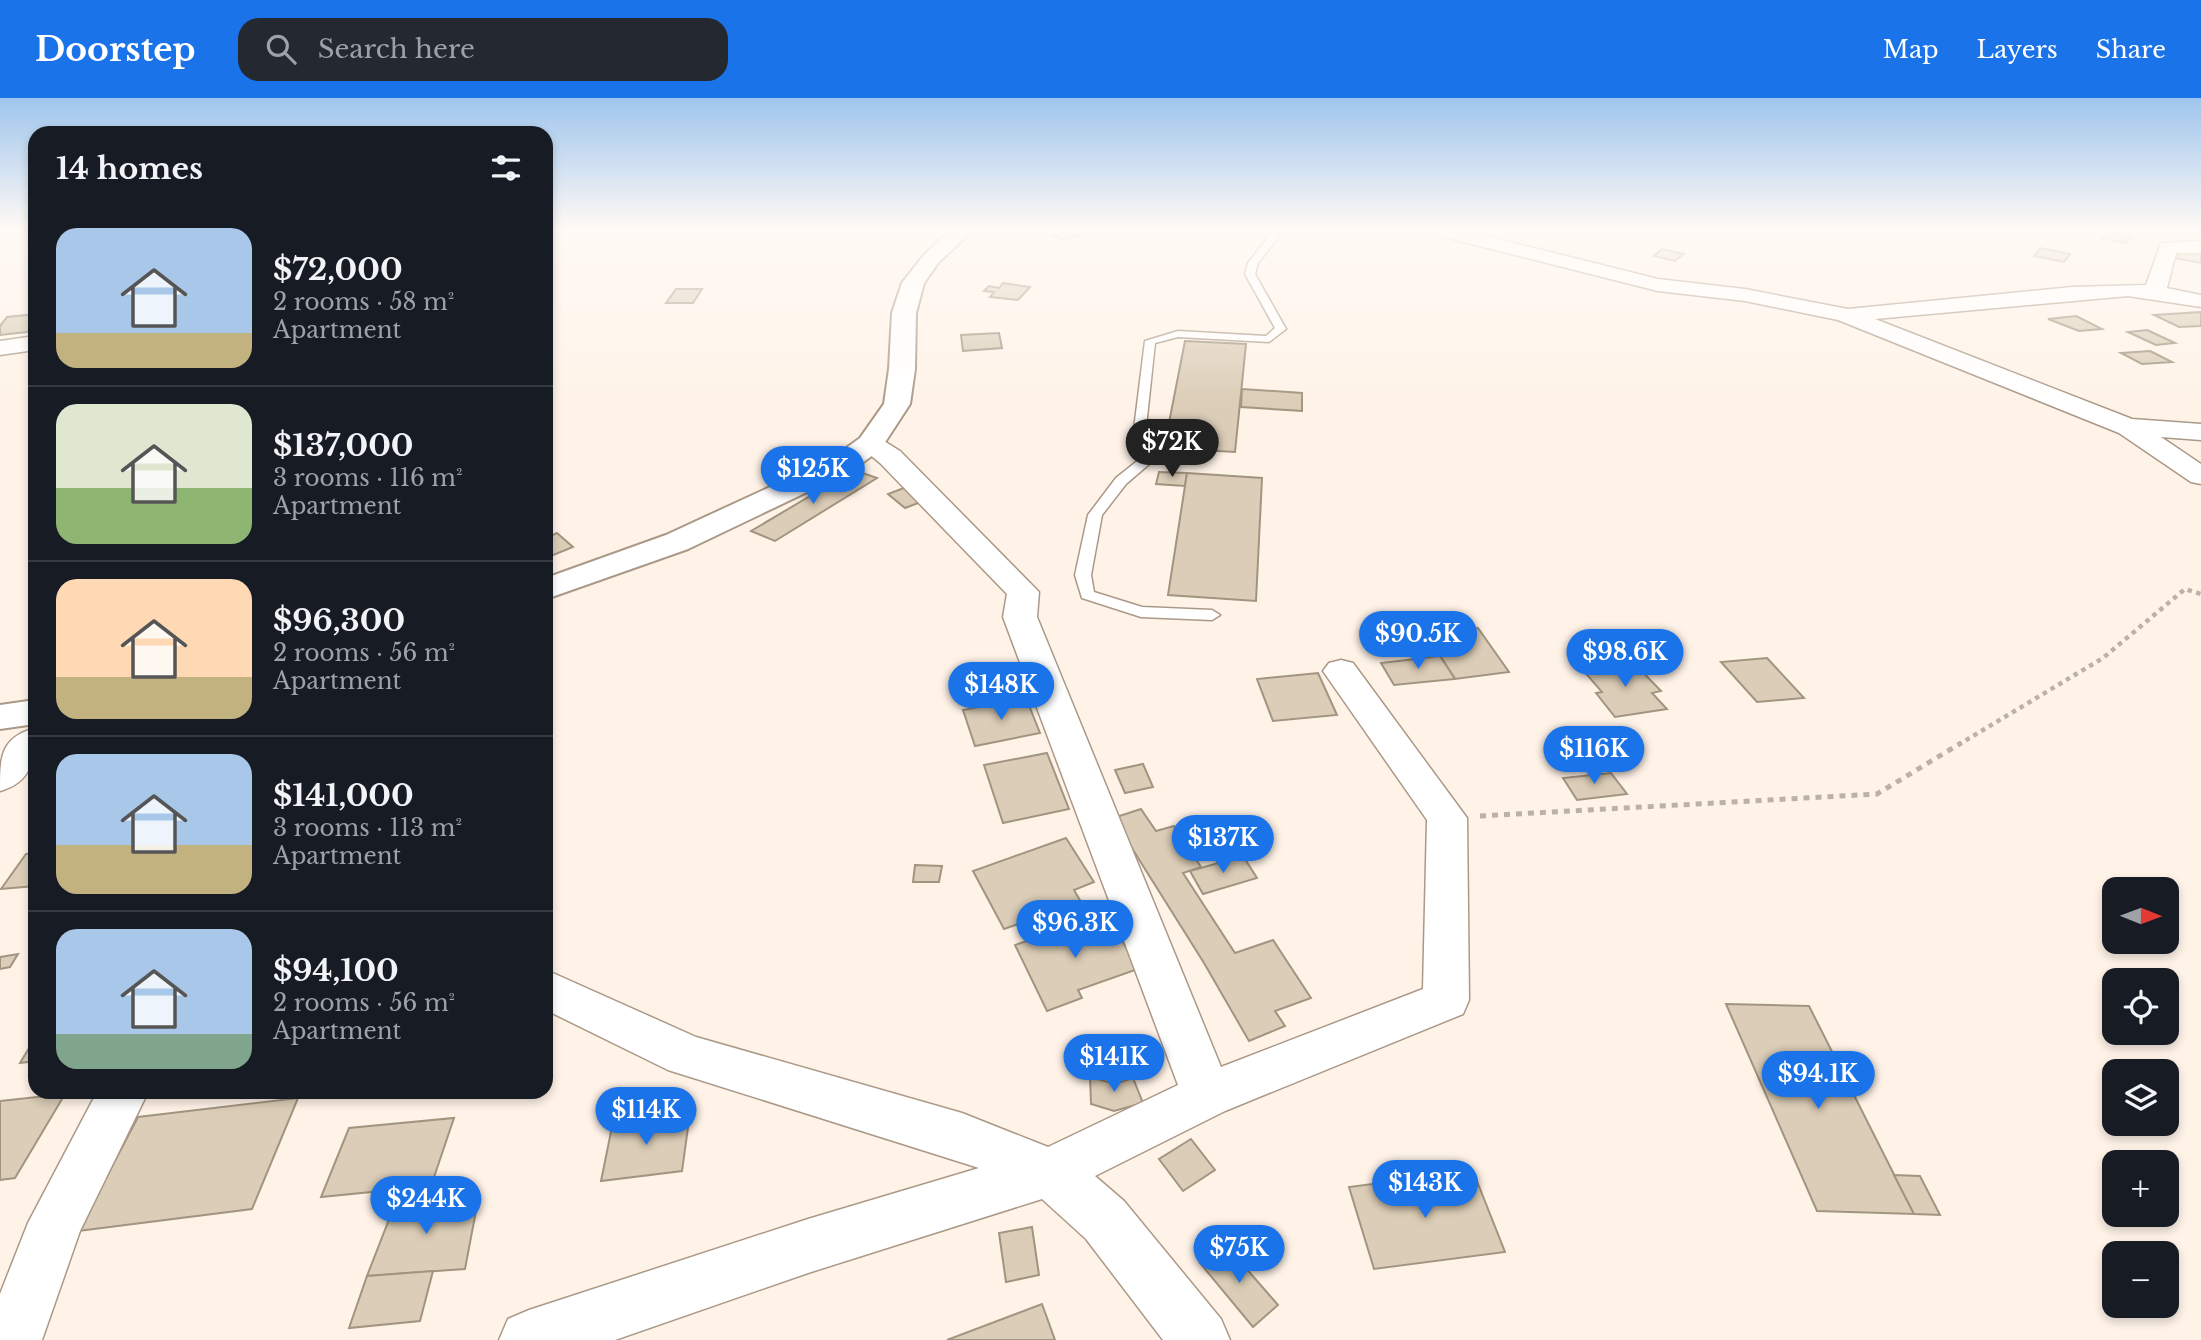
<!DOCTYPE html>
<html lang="en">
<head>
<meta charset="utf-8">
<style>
	body { margin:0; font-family:"Libre Baskerville",serif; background:#242831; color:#f1f3f6; height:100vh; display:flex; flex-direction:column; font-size:26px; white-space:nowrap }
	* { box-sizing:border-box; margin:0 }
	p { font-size:23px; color:#9ea1a6 }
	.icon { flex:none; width:38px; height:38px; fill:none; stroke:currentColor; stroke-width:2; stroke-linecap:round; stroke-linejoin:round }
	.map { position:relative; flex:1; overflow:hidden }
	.drawer { position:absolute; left:28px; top:28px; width:525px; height:973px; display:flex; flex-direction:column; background:#171b24; border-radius:21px; box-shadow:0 4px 10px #0003 }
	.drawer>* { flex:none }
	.needle { width:46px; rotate:91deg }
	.fabs { position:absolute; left:2102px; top:779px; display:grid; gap:14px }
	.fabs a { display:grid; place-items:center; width:77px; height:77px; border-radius:14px; background:#171b24; box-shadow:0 4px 10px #0003; font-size:35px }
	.price { position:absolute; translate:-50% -60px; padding:0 16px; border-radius:24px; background:#1a73e8; color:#fff; font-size:23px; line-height:46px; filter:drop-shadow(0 2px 4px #0008) }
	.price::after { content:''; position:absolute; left:50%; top:42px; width:21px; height:16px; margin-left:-10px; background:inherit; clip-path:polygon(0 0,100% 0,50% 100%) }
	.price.selected { background:#222; color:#fff }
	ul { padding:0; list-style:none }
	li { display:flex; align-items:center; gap:21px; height:175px; padding:0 28px }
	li+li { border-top:2px solid #363941 }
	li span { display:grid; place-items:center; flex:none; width:196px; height:140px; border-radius:21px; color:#555 }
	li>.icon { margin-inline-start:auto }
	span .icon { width:84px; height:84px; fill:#fffc; stroke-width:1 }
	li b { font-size:30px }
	h2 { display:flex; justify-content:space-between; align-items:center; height:84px; padding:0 28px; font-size:30px }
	header { display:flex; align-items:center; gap:42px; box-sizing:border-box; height:98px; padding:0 35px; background:#1a73e8; color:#fff }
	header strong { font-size:33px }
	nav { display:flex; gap:38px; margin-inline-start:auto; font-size:24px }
	.search { width:490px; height:63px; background:#242831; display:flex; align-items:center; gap:18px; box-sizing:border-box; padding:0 24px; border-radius:21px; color:#9ea1a6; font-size:26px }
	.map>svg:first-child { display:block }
	.building { fill:#dbcdb7; stroke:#a29580; stroke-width:2 }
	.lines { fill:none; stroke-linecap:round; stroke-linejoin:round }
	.service-casing { stroke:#ab9987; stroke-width:3 }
	.minor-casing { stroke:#ab9987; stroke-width:3 }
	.tertiary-casing { stroke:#ab9987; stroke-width:4 }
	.path-far1 { stroke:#bcb1a8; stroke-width:4.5; stroke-dasharray:4.5 4.5; stroke-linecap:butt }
	.path { stroke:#bcb1a8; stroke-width:5; stroke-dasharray:6 6; stroke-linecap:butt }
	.service { fill:#fff; fill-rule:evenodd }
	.minor { fill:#fff; fill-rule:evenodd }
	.tertiary { fill:#fff; fill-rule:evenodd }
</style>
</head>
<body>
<header>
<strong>Doorstep</strong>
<div class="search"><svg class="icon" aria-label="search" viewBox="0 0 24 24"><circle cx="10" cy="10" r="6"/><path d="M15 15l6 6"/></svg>Search here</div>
<nav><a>Map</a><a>Layers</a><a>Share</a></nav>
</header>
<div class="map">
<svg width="2201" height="1242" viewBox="0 0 2201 1242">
	<rect width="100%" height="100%" fill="#fff3e8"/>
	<g class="building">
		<polygon points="1068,133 1091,133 1064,142 1053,138"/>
		<polygon points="2112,134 2134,139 2124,145 2102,140"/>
		<polygon points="2040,150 2070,156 2064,164 2034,158"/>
		<polygon points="1662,151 1684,156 1675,163 1654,158"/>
		<polygon points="2182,151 2201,155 2201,165 2175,160"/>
		<polygon points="1003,185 1030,189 1018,202 990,199 994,194 984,193 989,188 999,190"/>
		<polygon points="676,191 702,191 693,205 666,205"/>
		<polygon points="2201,214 2201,228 2179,229 2154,217"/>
		<polygon points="35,216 35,233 0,237 0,228 7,219"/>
		<polygon points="2076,218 2102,231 2079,233 2048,221"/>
		<polygon points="2147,232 2175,245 2156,247 2128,234"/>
		<polygon points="999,235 1002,250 963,253 961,237"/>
		<polygon points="1185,243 1246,246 1235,354 1164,350"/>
		<polygon points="2150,253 2172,264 2142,266 2121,255"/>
		<polygon points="1242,291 1302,295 1302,313 1241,309"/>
		<polygon points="854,372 877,380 775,443 751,433"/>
		<polygon points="1159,374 1187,375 1185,388 1156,386"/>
		<polygon points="1187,375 1262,380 1256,503 1168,497"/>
		<polygon points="904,390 921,404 905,410 888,396"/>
		<polygon points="557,435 573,449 546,460 546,440"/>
		<polygon points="1478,530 1509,574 1455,581 1426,535"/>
		<polygon points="1647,556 1657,567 1639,570 1629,559"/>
		<polygon points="1440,558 1455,581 1394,587 1381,565"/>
		<polygon points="1767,560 1804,600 1757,604 1721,564"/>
		<polygon points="1633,564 1661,593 1652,595 1667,611 1615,619 1596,595 1602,594 1582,571"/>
		<polygon points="1318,575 1337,617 1273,623 1257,581"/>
		<polygon points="1026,600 1040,635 975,648 963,612"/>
		<polygon points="1047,655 1069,711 1003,725 984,667"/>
		<polygon points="1143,666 1153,689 1125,695 1115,672"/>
		<polygon points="1611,675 1627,696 1577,702 1563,680"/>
		<polygon points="1141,711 1156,733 1174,728 1201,769 1183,775 1235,855 1273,842 1311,900 1275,913 1285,928 1249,943 1204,865 1113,720"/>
		<polygon points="1066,740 1094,784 1074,792 1081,804 1004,831 973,773"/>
		<polygon points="35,755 35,788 1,791 26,756"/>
		<polygon points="1243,758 1257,780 1203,796 1190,773"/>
		<polygon points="915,767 942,768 939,784 913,784"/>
		<polygon points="1107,816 1138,871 1078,892 1082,900 1047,913 1015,847"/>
		<polygon points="18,856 10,869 0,871 0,859"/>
		<polygon points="1726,906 1809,908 1914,1116 1817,1113"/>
		<polygon points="35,940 35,963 20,965"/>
		<polygon points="1090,979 1115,986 1133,980 1143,1005 1114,1013 1091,1006"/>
		<polygon points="65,996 15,1080 0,1082 0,1003"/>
		<polygon points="298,1000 252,1111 78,1133 138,1019"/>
		<polygon points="690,1015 682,1073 601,1083 613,1024"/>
		<polygon points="454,1020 431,1088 321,1099 349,1030"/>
		<polygon points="1191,1041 1215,1072 1183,1093 1159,1061"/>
		<polygon points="1473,1073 1505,1154 1374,1171 1349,1089"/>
		<polygon points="1894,1077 1920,1078 1940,1117 1914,1116"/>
		<polygon points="479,1097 465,1171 367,1178 397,1101"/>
		<polygon points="1032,1129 1039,1177 1006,1184 999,1135"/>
		<polygon points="1224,1145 1278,1207 1253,1229 1200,1165"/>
		<polygon points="433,1173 420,1223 349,1230 367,1178"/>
		<polygon points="1042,1206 1055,1242 947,1242"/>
	</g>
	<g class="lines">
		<g class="service-casing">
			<polygon id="service" points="1269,133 1277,133 1280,137 1258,165 1255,176 1286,231 1269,244 1178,239 1155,245 1144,347 1155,361 1126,386 1102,417 1091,477 1094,494 1142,509 1212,512 1220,517 1212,522 1141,519 1082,500 1075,477 1088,417 1116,380 1141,360 1132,347 1145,243 1178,233 1266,238 1275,230 1245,176 1248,165 1270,137"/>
		</g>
		<g class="minor-casing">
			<g id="minor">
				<polygon points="1433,133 1466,133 1658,181 1745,191 1848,211 2072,189 2146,187 2161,145 2201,143 2201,155 2176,155 2167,190 2201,197 2201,209 2128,198 1875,221 2132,321 2201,326 2201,342 2161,339 2201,366 2201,386 2191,384 2119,335 1838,222 1745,203 1658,193 1436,137"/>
				<polygon points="35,238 35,252 0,257 0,243"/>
				<polygon points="870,338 879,340 900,353 1039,494 1037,519 1221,969 1423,891 1427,722 1323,573 1329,565 1341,562 1353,565 1467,720 1469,902 1463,916 1225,1013 1095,1078 1124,1103 1221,1221 1230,1242 1163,1242 1086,1141 1042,1101 808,1175 615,1242 499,1242 508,1221 529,1212 808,1121 979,1070 668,972 546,912 546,872 696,939 962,1015 1048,1049 1178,987 1003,519 1007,496 880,365 857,346 861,340"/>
				<path d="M35,630C35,659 33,684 0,693C0,659 0,640 35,630Z"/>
				<polygon points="97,994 148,994 80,1133 42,1242 0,1242 0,1196 28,1125"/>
			</g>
		</g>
		<g class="tertiary-casing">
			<g id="tertiary">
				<polygon points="950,133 972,133 938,165 924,185 916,215 915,271 910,306 880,352 851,373 688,451 546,501 546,480 666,437 831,361 860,340 884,306 889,271 892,215 902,185 924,157"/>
				<polygon points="35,602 35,626 0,631 0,607"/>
			</g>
		</g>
		<polyline class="path-far1" points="1958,647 2103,560 2185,491 2201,496"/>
		<polyline class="path" points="1480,718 1877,696 1961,645"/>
		<use href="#service" class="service"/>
		<use href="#minor" class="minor"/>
		<use href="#tertiary" class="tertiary"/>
	</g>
	<linearGradient id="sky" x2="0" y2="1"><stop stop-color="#9fc5ed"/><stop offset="0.43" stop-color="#fffaf5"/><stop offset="1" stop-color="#fffaf5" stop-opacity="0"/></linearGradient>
	<rect width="2201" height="307" fill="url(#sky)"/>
</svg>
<div class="fabs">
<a><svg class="needle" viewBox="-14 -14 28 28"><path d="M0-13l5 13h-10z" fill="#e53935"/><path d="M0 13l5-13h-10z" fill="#9ea1a6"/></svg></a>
<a><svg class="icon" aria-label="locate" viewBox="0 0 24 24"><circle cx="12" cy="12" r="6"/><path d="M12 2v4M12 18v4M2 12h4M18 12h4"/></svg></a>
<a><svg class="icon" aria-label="layers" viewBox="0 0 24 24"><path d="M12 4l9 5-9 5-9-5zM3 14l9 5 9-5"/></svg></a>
<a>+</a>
<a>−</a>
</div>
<b class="price selected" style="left:1172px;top:381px">$72K</b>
<b class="price" style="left:813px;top:408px">$125K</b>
<b class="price" style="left:1418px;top:573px">$90.5K</b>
<b class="price" style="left:1625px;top:591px">$98.6K</b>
<b class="price" style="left:1001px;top:624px">$148K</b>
<b class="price" style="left:1594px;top:688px">$116K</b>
<b class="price" style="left:1223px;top:777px">$137K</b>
<b class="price" style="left:1075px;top:862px">$96.3K</b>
<b class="price" style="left:1114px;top:996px">$141K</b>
<b class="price" style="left:1818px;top:1013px">$94.1K</b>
<b class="price" style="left:646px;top:1049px">$114K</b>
<b class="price" style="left:1425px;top:1122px">$143K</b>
<b class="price" style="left:426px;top:1138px">$244K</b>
<b class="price" style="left:1239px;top:1187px">$75K</b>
<section class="drawer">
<h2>14 homes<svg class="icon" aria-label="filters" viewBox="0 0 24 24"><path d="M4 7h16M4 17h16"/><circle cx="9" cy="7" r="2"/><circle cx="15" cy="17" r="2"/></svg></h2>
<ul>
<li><span style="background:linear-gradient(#a9c7e8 75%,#c2b280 0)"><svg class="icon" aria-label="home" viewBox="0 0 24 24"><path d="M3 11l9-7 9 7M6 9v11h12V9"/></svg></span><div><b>$72,000</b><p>2 rooms · 58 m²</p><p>Apartment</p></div></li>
<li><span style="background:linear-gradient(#dfe7d0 60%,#8fb573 0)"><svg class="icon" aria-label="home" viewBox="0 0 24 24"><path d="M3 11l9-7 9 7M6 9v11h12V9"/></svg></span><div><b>$137,000</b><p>3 rooms · 116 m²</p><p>Apartment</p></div></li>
<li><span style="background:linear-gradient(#ffd9b3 70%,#c2b280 0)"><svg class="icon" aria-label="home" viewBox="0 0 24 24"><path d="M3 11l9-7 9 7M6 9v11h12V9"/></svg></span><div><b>$96,300</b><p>2 rooms · 56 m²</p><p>Apartment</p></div></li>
<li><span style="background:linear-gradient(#a9c7e8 65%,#c2b280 0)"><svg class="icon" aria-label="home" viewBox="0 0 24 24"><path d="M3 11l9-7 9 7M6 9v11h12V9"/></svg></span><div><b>$141,000</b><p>3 rooms · 113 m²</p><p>Apartment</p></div></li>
<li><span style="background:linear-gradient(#a9c7e8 75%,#7fa58c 0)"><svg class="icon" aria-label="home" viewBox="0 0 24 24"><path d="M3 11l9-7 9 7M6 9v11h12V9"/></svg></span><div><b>$94,100</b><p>2 rooms · 56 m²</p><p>Apartment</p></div></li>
</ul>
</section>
</div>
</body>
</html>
